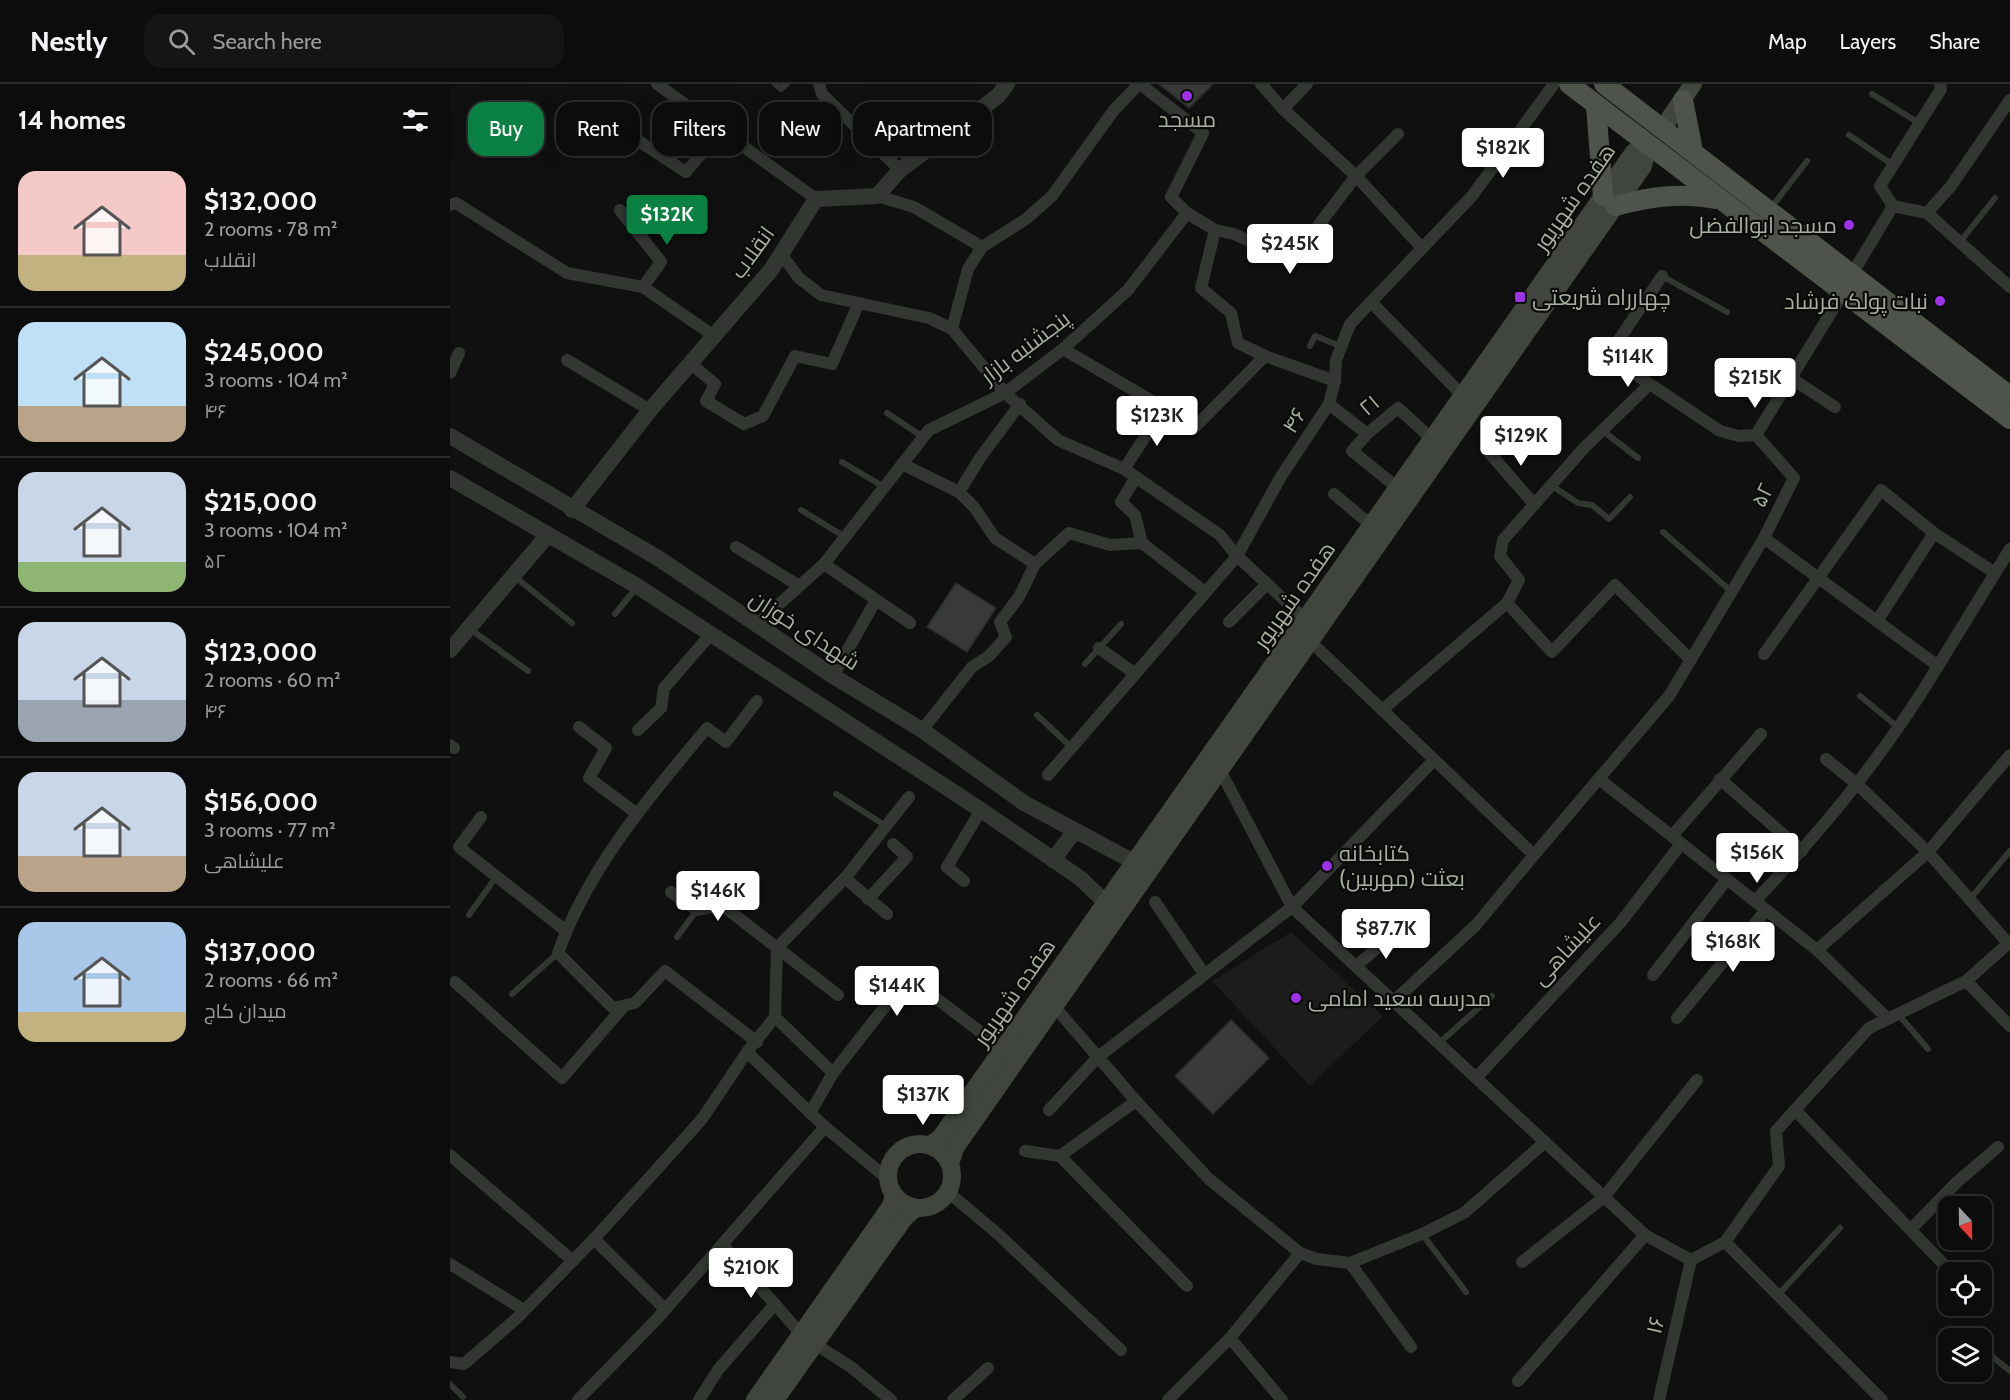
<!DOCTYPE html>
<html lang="en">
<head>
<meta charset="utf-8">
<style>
	body { margin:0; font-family:Cabin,Cairo,sans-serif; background:#141514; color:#f1f3f6; height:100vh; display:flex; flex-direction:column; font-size:22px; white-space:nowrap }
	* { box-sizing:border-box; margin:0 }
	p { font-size:20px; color:#9a9b9d }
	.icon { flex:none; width:33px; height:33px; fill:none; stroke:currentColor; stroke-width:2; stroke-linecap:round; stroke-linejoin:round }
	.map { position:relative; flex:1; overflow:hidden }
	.side { display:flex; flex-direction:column; background:#0b0c0b; width:450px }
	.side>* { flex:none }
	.top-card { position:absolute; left:18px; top:18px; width:570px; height:54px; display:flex; gap:12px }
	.needle { width:39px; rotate:158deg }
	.buttons { position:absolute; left:1488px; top:1112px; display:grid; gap:12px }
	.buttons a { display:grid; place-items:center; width:54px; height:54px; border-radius:12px; background:#0b0c0b; box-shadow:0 6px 24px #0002,0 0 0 2px #2b2c2c; font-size:30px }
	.price { position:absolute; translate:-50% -51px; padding:0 14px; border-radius:6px; background:#fff; color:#222; font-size:20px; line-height:39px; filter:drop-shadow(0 2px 3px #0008) }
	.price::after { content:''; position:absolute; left:50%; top:36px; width:18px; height:14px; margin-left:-9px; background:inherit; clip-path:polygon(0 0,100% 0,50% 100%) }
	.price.on { background:#0b8043; color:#fff }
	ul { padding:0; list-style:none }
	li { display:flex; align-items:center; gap:18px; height:150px; padding:0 18px }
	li+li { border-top:2px solid #2b2c2c }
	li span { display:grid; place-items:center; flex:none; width:168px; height:120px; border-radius:18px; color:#555 }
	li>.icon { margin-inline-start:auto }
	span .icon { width:72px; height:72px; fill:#fffc; stroke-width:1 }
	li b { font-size:26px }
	h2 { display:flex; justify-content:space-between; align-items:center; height:72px; padding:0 18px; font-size:26px }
	.chip { padding:0 21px; border-radius:18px; background:#0b0c0b; box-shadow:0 6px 24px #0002,0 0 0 2px #2b2c2c; font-size:21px; line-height:54px }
	.chip.on { background:#0b8043; color:#fff }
	header { display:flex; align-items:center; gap:36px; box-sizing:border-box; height:84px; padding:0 30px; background:#0b0c0b; border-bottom:2px solid #2b2c2c }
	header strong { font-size:28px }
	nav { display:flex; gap:33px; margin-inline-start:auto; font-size:21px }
	.search { width:420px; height:54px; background:#141514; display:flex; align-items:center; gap:15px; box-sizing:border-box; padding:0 21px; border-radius:18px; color:#9a9b9d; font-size:22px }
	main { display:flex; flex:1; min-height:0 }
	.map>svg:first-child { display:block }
	.built { fill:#1b1d1b }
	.building { fill:#373a36; stroke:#292c29; stroke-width:1.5 }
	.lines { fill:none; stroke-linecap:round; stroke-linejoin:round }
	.service { stroke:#333732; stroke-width:6 }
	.minor { stroke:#333732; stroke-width:12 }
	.tertiary { stroke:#333732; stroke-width:16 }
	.secondary { stroke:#40453e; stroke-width:18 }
	.primary { stroke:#4e544c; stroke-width:20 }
	.poi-dot { fill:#9c31e6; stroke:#0a0b0a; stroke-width:2 }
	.labels { text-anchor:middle; stroke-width:4.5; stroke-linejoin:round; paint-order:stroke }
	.poi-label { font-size:22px; fill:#a7b0a1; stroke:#0a0b0a; text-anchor:start }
	.street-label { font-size:22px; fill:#a7b0a1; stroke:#0a0b0a }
</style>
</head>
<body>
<header>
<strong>Nestly</strong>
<div class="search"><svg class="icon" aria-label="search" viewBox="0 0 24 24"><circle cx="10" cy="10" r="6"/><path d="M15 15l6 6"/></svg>Search here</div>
<nav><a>Map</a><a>Layers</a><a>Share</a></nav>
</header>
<main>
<section class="side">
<h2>14 homes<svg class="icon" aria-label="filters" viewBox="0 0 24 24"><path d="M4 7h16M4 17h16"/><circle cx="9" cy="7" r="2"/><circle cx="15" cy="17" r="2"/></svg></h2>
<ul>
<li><span style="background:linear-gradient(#f6c9c9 70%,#c2b280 0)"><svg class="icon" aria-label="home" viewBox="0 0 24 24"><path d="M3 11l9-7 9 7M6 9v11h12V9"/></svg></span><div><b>$132,000</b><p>2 rooms · 78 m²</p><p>انقلاب</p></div></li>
<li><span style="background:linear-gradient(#bfe0f5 70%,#b9a48a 0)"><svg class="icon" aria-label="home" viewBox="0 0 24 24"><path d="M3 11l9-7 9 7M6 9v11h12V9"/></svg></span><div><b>$245,000</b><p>3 rooms · 104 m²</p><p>۴۶</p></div></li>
<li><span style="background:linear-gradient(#c9d6e8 75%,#8fb573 0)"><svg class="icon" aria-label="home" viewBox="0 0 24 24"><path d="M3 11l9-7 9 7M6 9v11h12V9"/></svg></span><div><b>$215,000</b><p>3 rooms · 104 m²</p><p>۵۲</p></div></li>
<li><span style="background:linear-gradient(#c9d6e8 65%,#9aa5b1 0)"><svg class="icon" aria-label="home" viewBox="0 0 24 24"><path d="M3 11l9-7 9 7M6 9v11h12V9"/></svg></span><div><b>$123,000</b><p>2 rooms · 60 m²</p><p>۴۶</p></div></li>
<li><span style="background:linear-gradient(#c9d6e8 70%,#b9a48a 0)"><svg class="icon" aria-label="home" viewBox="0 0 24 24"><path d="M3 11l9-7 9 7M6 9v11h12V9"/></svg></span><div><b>$156,000</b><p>3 rooms · 77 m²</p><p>علیشاهی</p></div></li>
<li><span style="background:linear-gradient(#a9c7e8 75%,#c2b280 0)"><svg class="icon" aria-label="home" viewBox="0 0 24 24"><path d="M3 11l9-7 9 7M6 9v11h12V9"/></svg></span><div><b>$137,000</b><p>2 rooms · 66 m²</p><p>میدان کاج</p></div></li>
</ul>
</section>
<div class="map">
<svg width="1560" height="1316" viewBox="0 0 1560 1316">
	<rect width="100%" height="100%" fill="#0f100f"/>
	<polygon class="built" points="841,848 933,932 860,1002 762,897"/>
	<g class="building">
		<polygon points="709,0 763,0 739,24"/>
		<polygon points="506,499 546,524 517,568 477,543"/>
		<polygon points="781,936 819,974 763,1030 725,992"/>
	</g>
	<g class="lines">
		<g class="service">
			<polyline points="325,0 331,5 337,0"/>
			<polyline points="1422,10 1469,39"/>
			<polyline points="1399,51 1443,81"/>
			<polyline points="1321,124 1357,77"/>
			<polyline points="1510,158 1545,114"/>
			<polyline points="1212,192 1277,228"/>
			<polyline points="860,262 865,252 893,263"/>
			<polyline points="437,329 473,353"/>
			<polyline points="1153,347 1188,374"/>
			<polyline points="392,378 434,403"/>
			<polyline points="1102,402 1128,419 1142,421 1159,435 1180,413"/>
			<polyline points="351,426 395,453"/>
			<polyline points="1213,448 1282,508"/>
			<polyline points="64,492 122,539"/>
			<polyline points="165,530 187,503"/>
			<polyline points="20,545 78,587"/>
			<polyline points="635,580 671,540"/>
			<polyline points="1410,612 1449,644"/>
			<polyline points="587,631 621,663"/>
			<polyline points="386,710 436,742"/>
			<polyline points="1520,815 1560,767"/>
			<polyline points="236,818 255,792"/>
			<polyline points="19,831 46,793"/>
			<polyline points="227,853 247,826"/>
			<polyline points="62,910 108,869"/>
			<polyline points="1448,930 1478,965"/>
			<polyline points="989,959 1042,912"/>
			<polyline points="972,1150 1016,1208"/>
			<polyline points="1328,1211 1390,1144"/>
			<polyline points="1532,1281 1543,1273 1560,1287"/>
			<polyline points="0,1300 13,1313"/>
		</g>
		<g class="minor">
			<polyline points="207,0 366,115"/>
			<polyline points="369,0 372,10 450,86"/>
			<polyline points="811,0 833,25 906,92 972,164"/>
			<polyline points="833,25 857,0"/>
			<polyline points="143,27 236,88 271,46"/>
			<polyline points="427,112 464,123 532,163"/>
			<polyline points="0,121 6,119 117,189 193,203 264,252"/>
			<polyline points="1443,122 1430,102 1491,5 1490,0"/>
			<polyline points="170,126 211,178 193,203"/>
			<polyline points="737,129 765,146 784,150 842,176 906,92 948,50"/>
			<polyline points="1477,129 1560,203"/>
			<polyline points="765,146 751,204 781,229 788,259 815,272 885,297"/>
			<polyline points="331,170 349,194 371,211 479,234 502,245 555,309 608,356 674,385 770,451 787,472 856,536"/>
			<polyline points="1402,190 1443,122 1477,129 1501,102 1560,16"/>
			<polyline points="1212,192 1168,257 1167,278 1270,347 1289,352 1306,351"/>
			<polyline points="921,218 1014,313"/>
			<polyline points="502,245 518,185 532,163 576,135 602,112 664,26 689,0"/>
			<polyline points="613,265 714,324 736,345 743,345 815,272"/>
			<polyline points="117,276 200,326"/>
			<polyline points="240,279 265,300 256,317 294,340 313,332 345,272 382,280 408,221"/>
			<polyline points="0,289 9,269"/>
			<polyline points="1341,294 1385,323"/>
			<polyline points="879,320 917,350 948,324 983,356"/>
			<polyline points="917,350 902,367 949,405"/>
			<polyline points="1036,365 1084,420"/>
			<polyline points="452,380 509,408 524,423 545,454 585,480"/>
			<polyline points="674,385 714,324"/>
			<polyline points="686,393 671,418 685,431 692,459"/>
			<polyline points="509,408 530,374 570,320"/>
			<polyline points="884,410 922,442"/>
			<polyline points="1484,449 1545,489"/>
			<polyline points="1314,454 1344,394 1306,351 1393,209"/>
			<polyline points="286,463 348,501"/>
			<polyline points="374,480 460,539"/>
			<polyline points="1057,519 1102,568 1165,501 1241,576"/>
			<polyline points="779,538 817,500"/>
			<polyline points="307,540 374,480 479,346 555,309 613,265 678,206 737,129 721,113 753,49 690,0"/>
			<polyline points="859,556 1084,771 1219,612 1314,454 1488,582 1560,465"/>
			<polyline points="649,564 684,589"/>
			<polyline points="1314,570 1431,406 1484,449 1427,537"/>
			<polyline points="383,592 426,516"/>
			<path d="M307,617L276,658L257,644C199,713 139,783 108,869L163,924L185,919L215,887L307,958"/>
			<polyline points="932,626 1057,519 1069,496 1050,472 1053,456 1134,364 1200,300"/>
			<polyline points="129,643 156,664 139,694 186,729"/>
			<polyline points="188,646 211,624 214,604 261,550"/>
			<polyline points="472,646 522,583 539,572 556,553 550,538 569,513 585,480 619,449 660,461 692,459 755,508"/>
			<polyline points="0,661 4,664"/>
			<polyline points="769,684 842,823 1195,1151 1241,1176 1275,1158 1432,1316"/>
			<polyline points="598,691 787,472 830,394 879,320 885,297 886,276 900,240 1022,112 1104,0"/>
			<polyline points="1149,695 1367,866 1438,935"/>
			<polyline points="1270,695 1352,767"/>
			<polyline points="31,733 9,763 116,847"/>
			<polyline points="1222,752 1311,650"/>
			<polyline points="395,794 437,830"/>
			<polyline points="514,797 497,783 531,726"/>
			<polyline points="221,808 247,826 272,821 388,911"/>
			<polyline points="418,815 457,773 443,760"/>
			<path d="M1305,817C1374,744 1436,669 1488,582"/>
			<polyline points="705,818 754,890"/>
			<polyline points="1558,859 1478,768 1560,671"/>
			<polyline points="1367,866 1478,768 1408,701 1376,675"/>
			<polyline points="906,882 947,847"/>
			<polyline points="1203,891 1277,795"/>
			<polyline points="1516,897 1560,942"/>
			<polyline points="5,898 112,994 174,922"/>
			<polyline points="944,917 1026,841 1084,771"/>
			<polyline points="603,921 686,1017 759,1095 850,1169 867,1175 900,1179 972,1150 1014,1129 1095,1058"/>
			<polyline points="325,933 383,989"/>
			<polyline points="1227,934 1316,826"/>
			<polyline points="1026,994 1171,838 1231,760"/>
			<polyline points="599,1026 648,973 842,823 984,676"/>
			<polyline points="1345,1026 1501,1188"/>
			<polyline points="360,1029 383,989 458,893 553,965"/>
			<polyline points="375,1043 438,1095"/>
			<polyline points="575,1067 610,1072 686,1017"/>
			<polyline points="0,1071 123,1177"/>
			<polyline points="610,1072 737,1202"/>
			<polyline points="498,1108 549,1151 671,1266"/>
			<polyline points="1461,1145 1507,1098 1548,1063"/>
			<polyline points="144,1155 215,1225"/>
			<polyline points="1275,1158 1329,1082 1326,1047 1419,944 1516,897 1560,858"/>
			<polyline points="273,1161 351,1250"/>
			<polyline points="1072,1178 1154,1113 1247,996"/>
			<polyline points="900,1179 961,1263"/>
			<polyline points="0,1180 74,1226"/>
			<polyline points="780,1254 832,1316"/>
			<polyline points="365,1260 401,1283 441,1316"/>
			<polyline points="0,1278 14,1280 66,1235 144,1155 252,1035 297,968 325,933 327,864 395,794 459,713"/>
			<polyline points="1068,1297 1195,1151"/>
			<polyline points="128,1316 206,1236 375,1043 297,968"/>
			<polyline points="249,1316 268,1286 325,1220"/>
			<polyline points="503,1316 538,1284"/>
			<polyline points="718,1316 780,1254 850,1169"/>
			<polyline points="1209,1316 1241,1176"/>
		</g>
		<g class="tertiary">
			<polyline points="0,352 208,474 383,592 472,646 574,719 684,778"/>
			<polyline points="0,394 187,502 531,726 630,794 655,818"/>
			<polyline points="122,426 200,326 321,186 366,115 427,112 450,86 548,12 557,0"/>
			<polyline points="0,566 98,451"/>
			<polyline points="603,776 624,748"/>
		</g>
		<g class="secondary">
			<polyline points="1213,44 1243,0"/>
			<circle cx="470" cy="1092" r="32"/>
			<polyline points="481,1061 491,1053 1184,68 1198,60"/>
			<polyline points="500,1080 505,1064 1193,82 1198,60"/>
			<polyline points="305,1316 441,1122 444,1111"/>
			<polyline points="325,1316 455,1133 466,1124"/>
		</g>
		<g class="primary">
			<polyline points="1119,0 1560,335"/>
			<polyline points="1154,0 1560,312"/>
			<polyline points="1233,16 1243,67"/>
			<polyline points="1146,21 1153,112"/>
			<path d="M1165,122C1199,113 1231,108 1266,115"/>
		</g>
	</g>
	<g class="poi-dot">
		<circle cx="737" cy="12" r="6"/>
		<circle cx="1399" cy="141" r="6"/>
		<rect x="1064" y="207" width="12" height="12" rx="3"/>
		<circle cx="1490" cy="217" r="6"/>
		<circle cx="877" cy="782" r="6"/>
		<circle cx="846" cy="914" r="6"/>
	</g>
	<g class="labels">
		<g class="poi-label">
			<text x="737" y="43" text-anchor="middle">مسجد</text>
			<text x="1387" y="149" text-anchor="end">مسجد ابوالفضل</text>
			<text x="1082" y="221">چهارراه شریعتی</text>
			<text x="1478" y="225" text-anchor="end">نبات پولک فرشاد</text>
			<text x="889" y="777">کتابخانه<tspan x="889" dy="25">بعثت (مهربین)</tspan></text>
			<text x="858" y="922">مدرسه سعید امامی</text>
		</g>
		<g class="street-label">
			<text transform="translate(1124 113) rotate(-55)" y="8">هفده شهریور</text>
			<text transform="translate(302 168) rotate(-54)" y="8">انقلاب</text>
			<text transform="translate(575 263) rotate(-37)" y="8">پنجشنبه بازار</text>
			<text transform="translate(919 321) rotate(-40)" y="8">۲۱</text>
			<text transform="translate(844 336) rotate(-58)" y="8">۴۶</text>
			<text transform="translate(1312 411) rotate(-64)" y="8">۵۲</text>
			<text transform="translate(844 511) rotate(-55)" y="8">هفده شهریور</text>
			<text transform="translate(355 546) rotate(33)" y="8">شهدای خوزان</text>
			<text transform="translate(1116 865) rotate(-47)" y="8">علیشاهی</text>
			<text transform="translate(564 908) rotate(-55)" y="8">هفده شهریور</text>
			<text transform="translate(1205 1241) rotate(-77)" y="8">۱۶</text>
		</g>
	</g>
</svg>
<div class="buttons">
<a><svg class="needle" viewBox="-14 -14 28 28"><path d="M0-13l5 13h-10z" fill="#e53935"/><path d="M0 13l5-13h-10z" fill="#9a9b9d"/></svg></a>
<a><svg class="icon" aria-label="locate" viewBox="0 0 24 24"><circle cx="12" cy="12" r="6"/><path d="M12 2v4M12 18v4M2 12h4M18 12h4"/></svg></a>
<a><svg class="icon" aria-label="layers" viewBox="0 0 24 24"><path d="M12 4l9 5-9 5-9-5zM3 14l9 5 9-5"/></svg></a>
</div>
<b class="price" style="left:1053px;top:95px">$182K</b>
<b class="price on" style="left:217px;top:162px">$132K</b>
<b class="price" style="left:840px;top:191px">$245K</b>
<b class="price" style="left:1178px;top:304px">$114K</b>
<b class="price" style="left:1305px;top:325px">$215K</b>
<b class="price" style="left:707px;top:363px">$123K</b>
<b class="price" style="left:1071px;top:383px">$129K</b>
<b class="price" style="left:1307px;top:800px">$156K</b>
<b class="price" style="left:268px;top:838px">$146K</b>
<b class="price" style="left:936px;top:876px">$87.7K</b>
<b class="price" style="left:1283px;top:889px">$168K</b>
<b class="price" style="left:447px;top:933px">$144K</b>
<b class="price" style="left:473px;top:1042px">$137K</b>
<b class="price" style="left:301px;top:1215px">$210K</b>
<div class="top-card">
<a class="chip on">Buy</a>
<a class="chip">Rent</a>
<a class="chip">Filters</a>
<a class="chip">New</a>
<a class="chip">Apartment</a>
</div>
</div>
</main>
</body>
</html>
